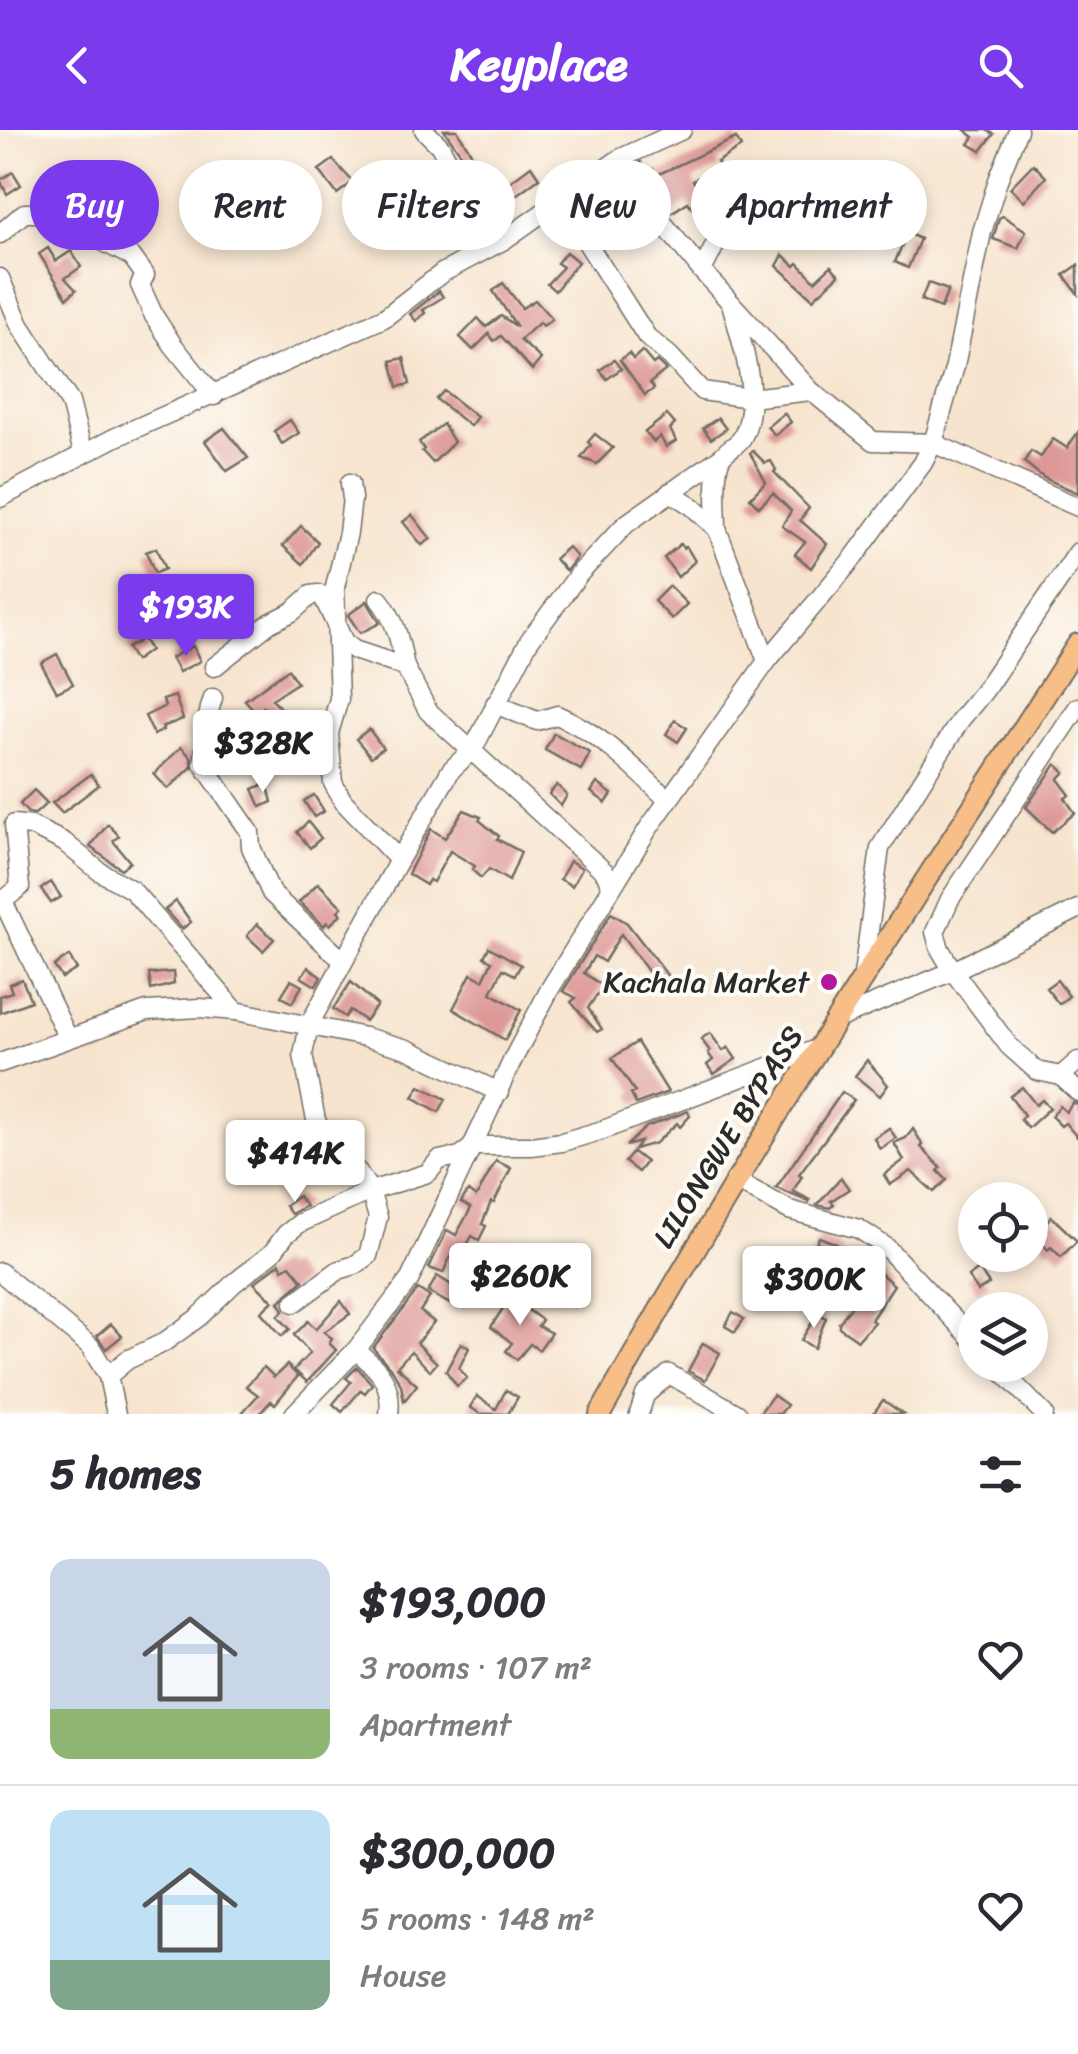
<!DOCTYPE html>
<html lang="en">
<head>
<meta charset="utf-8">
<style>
	body { margin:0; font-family:Sriracha,sans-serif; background:#f7f7f7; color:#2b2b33; height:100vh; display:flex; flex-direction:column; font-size:38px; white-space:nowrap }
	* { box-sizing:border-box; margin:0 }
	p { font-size:32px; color:#7c7c81 }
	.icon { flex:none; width:55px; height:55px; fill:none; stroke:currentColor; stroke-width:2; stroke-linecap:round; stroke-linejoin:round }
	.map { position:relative; height:1284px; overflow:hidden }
	.panel { display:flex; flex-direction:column; background:#fff; flex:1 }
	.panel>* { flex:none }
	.hud { position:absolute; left:30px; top:30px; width:1020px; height:90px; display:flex; gap:20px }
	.tools { position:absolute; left:958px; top:1052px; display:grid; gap:20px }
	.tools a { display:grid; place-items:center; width:90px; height:90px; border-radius:50%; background:#fff; box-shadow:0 5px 15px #0003; font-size:50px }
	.price { position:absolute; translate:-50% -85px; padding:0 22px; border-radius:10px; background:#fff; color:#222; font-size:32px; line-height:65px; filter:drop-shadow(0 2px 5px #0008) }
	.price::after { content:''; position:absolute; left:50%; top:60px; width:30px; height:22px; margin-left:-15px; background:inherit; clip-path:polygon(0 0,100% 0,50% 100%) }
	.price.on { background:#7c3aed; color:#fff }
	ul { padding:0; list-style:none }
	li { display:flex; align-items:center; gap:30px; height:250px; padding:0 50px }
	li+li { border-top:2px solid #e1e1e2 }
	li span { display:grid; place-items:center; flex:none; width:280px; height:200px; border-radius:20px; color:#555 }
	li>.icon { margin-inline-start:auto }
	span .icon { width:120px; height:120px; fill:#fffc; stroke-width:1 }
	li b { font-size:42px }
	h2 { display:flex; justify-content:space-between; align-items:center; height:120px; padding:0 50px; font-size:42px }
	.tag { padding:0 35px; border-radius:45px; background:#fff; box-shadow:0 5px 15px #0003; font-size:35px; line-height:90px }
	.tag.on { background:#7c3aed; color:#fff }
	header { display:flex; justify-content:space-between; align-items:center; height:130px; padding:0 50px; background:#7c3aed; color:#fff; font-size:45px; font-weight:700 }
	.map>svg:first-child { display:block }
	.building { fill:#dd9896 }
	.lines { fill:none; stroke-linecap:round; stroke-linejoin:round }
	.minor-casing { stroke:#726c64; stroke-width:21 }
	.major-casing { stroke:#726c64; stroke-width:24 }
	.minor { stroke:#fff; stroke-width:18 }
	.major { stroke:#f7be87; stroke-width:20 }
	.poi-dot { fill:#b5179e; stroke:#fdfcf7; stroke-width:4 }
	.labels { text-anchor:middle; stroke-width:8; stroke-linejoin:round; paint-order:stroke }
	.poi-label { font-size:30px; fill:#2b2b2b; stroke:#fdfcf7; text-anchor:end }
	.street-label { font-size:30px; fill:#2b2b2b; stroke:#fdfcf7 }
</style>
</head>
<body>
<header><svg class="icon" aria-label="back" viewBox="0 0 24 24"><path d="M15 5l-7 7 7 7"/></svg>Keyplace<svg class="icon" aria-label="search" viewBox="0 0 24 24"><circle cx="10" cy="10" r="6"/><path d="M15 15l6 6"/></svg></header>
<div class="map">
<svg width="1078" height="1284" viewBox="0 0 1078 1284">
	<rect width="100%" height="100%" fill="#fdfcf7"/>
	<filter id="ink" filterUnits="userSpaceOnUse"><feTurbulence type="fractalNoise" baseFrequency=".01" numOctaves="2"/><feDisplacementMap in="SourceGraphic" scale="20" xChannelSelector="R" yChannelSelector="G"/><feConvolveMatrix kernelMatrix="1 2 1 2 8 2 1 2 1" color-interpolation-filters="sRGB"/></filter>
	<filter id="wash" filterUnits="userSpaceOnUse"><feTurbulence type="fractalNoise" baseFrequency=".0048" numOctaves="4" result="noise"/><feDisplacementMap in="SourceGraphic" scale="40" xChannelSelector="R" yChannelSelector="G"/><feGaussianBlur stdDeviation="2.25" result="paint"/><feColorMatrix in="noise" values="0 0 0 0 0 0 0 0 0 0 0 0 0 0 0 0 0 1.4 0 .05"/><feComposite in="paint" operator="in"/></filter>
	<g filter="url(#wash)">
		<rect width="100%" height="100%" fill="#f7e4ce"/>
		<g id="blocks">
			<g class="building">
				<polygon points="444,0 457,0 473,26 466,31"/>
				<polygon points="965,0 986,0 994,4 981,21 969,14 974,7"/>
				<polygon points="736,8 741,17 717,32 720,37 693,50 706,78 696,84 688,72 671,83 638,34 641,32 646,43 653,39 657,45"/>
				<polygon points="333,30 353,52 337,64 319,40"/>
				<polygon points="1033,34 1046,47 1024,71 1010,58"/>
				<polygon points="531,36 539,48 512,68 504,56"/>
				<polygon points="13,42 21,55 7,64 0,50"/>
				<polygon points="491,43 507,64 495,73 482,49"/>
				<polygon points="379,46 383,46 392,57 379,67 369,54"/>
				<polygon points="608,52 623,77 618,80 604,64 588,74 599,94 593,99 577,74"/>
				<polygon points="1003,86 1026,101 1018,118 993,109 999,88"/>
				<polygon points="907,103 920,109 908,138 895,132"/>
				<polygon points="48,118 56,131 71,121 81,137 65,148 76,160 67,168 39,124"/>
				<polygon points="566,122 578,132 555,161 547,154 563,137 557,133"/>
				<polygon points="783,125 795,136 798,133 815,151 831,136 839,145 813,169 777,136"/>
				<polygon points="1078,135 1078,164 1064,145"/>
				<polygon points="503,153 522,178 535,170 552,189 543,196 540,192 520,210 541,229 532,240 501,206 494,211 489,204 473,220 460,207 478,188 486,197 501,186 517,197 493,161"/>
				<polygon points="928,153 948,160 941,178 921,170"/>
				<polygon points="439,161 443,167 423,180 425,183 416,191 410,184"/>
				<polygon points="642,221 653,234 657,231 666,240 650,253 654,259 645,265 620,230 629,223 633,229"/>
				<polygon points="404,228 410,254 398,257 391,231"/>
				<polygon points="614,230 621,239 607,249 600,240"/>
				<polygon points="444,261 477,287 470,296 436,269"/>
				<polygon points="784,283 791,292 775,305 767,297"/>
				<polygon points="667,285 675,294 670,299 676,311 666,317 660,306 654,312 645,302"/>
				<polygon points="718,288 726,299 711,309 703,298"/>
				<polygon points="290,290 299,303 282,314 274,301"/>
				<polygon points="443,294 454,312 433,333 422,321 424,319 419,312"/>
				<polygon points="224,298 248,328 227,341 205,311"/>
				<polygon points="1078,302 1078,363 1044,348 1024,332 1031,321 1041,327 1053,309 1067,318"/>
				<polygon points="595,304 613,318 597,334 581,328 591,315 588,312"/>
				<polygon points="753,321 765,333 771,331 776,340 774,342 809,378 800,390 827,414 811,438 795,424 805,412 782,396 791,381 773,363 759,377 750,368 766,352 750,323"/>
				<polygon points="412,385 431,409 422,415 403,392"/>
				<polygon points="301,396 318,412 303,434 283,416"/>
				<polygon points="680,414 683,418 686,416 695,431 678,447 664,428"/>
				<polygon points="568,417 577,427 566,441 555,429"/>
				<polygon points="156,418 165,439 155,443 146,422"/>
				<polygon points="669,456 687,474 672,489 654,471"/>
				<polygon points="367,471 380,493 360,503 348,485"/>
				<polygon points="143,509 150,520 135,531 127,518"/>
				<polygon points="193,516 200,531 179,542 171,528"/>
				<polygon points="57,524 73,554 57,562 41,533"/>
				<polygon points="288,539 297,553 272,569 295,595 287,603 263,577 257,583 245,570"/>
				<polygon points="175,566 183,589 162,597 163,600 154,605 145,586 165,576 163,570"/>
				<polygon points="675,590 687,598 678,612 666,604"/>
				<polygon points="369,599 383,618 371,627 356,609"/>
				<polygon points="554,603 590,623 581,640 545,620"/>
				<polygon points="281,604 299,622 291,630 281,619 258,633 251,622"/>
				<polygon points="181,617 191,627 192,637 168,659 154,644"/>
				<polygon points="1056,634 1065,642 1058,649 1070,665 1065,668 1075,683 1052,702 1026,677"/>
				<polygon points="91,644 99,655 62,683 52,673"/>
				<polygon points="267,653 272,672 261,677 253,659"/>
				<polygon points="597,653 612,664 606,673 591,662"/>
				<polygon points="557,655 567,665 561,676 549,664"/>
				<polygon points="34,660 47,673 35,684 28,683 20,674"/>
				<polygon points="314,665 324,681 314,687 304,671"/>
				<polygon points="464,680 481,687 479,690 499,706 497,709 521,722 509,751 489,739 481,748 472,740 475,736 450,721 433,752 429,750 426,755 408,744 431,699 445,708"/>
				<polygon points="308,692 321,708 310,718 297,702"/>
				<polygon points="108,694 119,706 113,711 130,732 121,739 90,717"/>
				<polygon points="570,731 582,738 572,756 560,749"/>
				<polygon points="51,752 61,767 51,773 41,759"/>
				<polygon points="318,753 342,777 338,781 341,784 330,795 327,792 324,796 299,772"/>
				<polygon points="176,771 191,792 182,799 165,780"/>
				<polygon points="611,783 627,793 674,854 663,862 621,804 604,832 594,826 584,843 603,856 588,878 602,899 597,902 571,872 576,868 563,861"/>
				<polygon points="257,794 274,809 263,821 247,806"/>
				<polygon points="489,817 521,835 515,845 503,839 491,863 521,880 505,910 453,879 471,844 483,850 492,831 484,827"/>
				<polygon points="69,826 77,839 62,848 54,836"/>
				<polygon points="308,837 321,847 316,856 301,847"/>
				<polygon points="173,842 174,854 151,860 149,844"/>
				<polygon points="22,849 31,871 0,883 0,866 12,862 9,854"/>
				<polygon points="291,850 302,856 292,873 281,866"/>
				<polygon points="1057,850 1069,866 1059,874 1046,858"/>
				<polygon points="351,852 377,875 365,891 350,880 345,887 333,879"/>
				<polygon points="710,903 723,921 728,917 736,929 714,944 707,935 713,930 708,923 710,921 701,909"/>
				<polygon points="637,912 668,962 636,974 631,964 635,962 612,928"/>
				<polygon points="867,930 888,955 880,966 855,946"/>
				<polygon points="420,956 446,969 439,982 413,967"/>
				<polygon points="1022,957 1036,975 1042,970 1050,978 1028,998 1020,989 1024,985 1010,966"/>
				<polygon points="842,962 854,970 799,1044 802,1046 793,1061 810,1070 809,1072 776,1058"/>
				<polygon points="1073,973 1078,974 1078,1008 1065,993 1061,996 1051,986 1060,976 1066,982"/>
				<polygon points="688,981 690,986 680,997 677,993 656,1013 635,1019 640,1012 626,1016 646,997"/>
				<polygon points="889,998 896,1008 880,1019 874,1008"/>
				<polygon points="913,999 923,1015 921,1017 941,1038 938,1041 947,1050 934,1062 911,1041 890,1055 884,1045 904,1030 894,1013 906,1008"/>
				<polygon points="633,1022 646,1032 638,1042 625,1032"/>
				<polygon points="496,1031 511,1038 494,1073 491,1072 482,1094 486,1096 479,1110 472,1106 458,1132 450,1127 443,1143 429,1138 447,1100 456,1105 471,1078 461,1072 468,1061 476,1067"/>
				<polygon points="841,1048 849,1059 831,1071 834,1074 830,1078 817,1075"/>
				<polygon points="298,1066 306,1076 291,1084 285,1076"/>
				<polygon points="1051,1086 1077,1111 1061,1127 1051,1117 1048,1120 1036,1106"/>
				<polygon points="819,1107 835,1113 842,1119 840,1123 851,1128 842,1149 808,1135"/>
				<polygon points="280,1133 283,1139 290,1135 303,1151 279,1172 284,1180 278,1186 290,1199 282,1206 261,1182 273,1171 254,1153"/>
				<polygon points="873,1137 894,1155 871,1190 874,1192 858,1210 839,1197 839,1193 867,1155 863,1152"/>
				<polygon points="979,1139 989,1154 978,1161 968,1147"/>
				<polygon points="437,1146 458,1159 450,1174 428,1162"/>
				<polygon points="418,1159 430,1167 420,1181 434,1192 417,1213 437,1233 430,1241 411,1221 397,1237 417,1255 404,1271 401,1255 393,1241 373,1218"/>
				<polygon points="510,1167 542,1190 538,1196 551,1203 539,1220 530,1214 517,1230 506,1221 512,1213 491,1197"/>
				<polygon points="341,1171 350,1184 324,1202 332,1208 329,1213 336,1220 307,1252 294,1240 310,1223 294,1205 308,1191 316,1199"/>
				<polygon points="733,1182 744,1189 735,1202 725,1196"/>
				<polygon points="818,1183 826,1188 814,1218 801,1210"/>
				<polygon points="111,1194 122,1206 106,1219 97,1206"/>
				<polygon points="461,1213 469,1218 459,1238 467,1248 457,1256 446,1241"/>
				<polygon points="703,1213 720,1223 705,1250 688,1241"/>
				<polygon points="287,1235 298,1246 275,1274 271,1271 259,1284 241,1284 258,1265 246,1256 264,1237 274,1247"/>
				<polygon points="357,1237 372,1254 365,1263 361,1260 342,1282 333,1274 351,1252 346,1248"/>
				<polygon points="506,1260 518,1267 508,1284 481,1284 470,1277 477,1266 496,1279"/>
				<polygon points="773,1265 787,1275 780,1284 759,1284"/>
				<polygon points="883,1270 903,1284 873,1284"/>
			</g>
		</g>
	</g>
	<g filter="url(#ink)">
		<use href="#blocks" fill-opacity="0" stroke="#726c64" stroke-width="2.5"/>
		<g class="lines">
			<g class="minor-casing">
				<g id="minor">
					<polyline points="424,0 440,16 456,46 504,110"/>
					<polyline points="619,29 658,87 702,141 811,261 873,311 933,313 1078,377"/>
					<polyline points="559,69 647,207 670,226 702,261 750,268 811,261"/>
					<polyline points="0,104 24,83 50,83 132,127 145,145 140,155 154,186 173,215 214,266"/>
					<polyline points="702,141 728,89 736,54"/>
					<polyline points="0,148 20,195 70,272 83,323"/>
					<polyline points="670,362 692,376 717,399 767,531"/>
					<polyline points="0,368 114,308 384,188 442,143 504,110 619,29 682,0"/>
					<path d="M717,399C717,381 713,343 721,328C726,319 739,315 743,306C762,268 741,211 731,173"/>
					<path d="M379,469C396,490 400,511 405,537"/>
					<polyline points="214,537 270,493 292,482 311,465 318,464 323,467 344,512 354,520 405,537 428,581 605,742 611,756"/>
					<path d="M213,568C205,590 206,611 203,634L250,702L251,717L271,763L343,831"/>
					<path d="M495,574L537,591L557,585C600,603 635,638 668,670"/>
					<polyline points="1078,577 950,769 935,802 940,819 953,841 1009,916 1037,941 1061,946 1078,962"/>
					<polyline points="399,730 451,640 473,619 529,511 579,444 626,394 721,327"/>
					<polyline points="863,845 880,718 961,589 984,561 1078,422"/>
					<polyline points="835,890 953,841 1078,779"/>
					<polyline points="68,908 3,771 20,757 14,694 31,696 64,712 99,741 132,760 236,881"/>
					<polyline points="0,933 147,881 200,878 236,881 365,907 407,919 499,962"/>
					<polyline points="1061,946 1078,931"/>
					<polyline points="735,1050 789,1080 859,1099 886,1117 975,1212"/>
					<polyline points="0,1142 90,1216 108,1246 116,1284"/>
					<polyline points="294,1173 339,1140 355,1135 368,1126 378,1087 370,1061 358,1042 325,1009 316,990 303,925 309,895 399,730 343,671 333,653 329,603 339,569 335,457 348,403 352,368 350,353"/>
					<path d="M356,1220C378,1239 393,1252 389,1284"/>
					<polyline points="996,1235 1044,1284"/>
					<polyline points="108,1246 127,1230 163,1213 199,1187 233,1154 272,1123 286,1104 300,1093 370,1061 428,1043 439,1030 460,1026 474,1016 531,1016 562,1012 603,1000 819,918"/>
					<polyline points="294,1284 356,1220 410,1149 514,927 551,857 648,699 767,531 854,427 923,333 933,313 955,236 982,102 998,50 1018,0"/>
					<polyline points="639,1284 645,1265 669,1244 738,1284"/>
				</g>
			</g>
			<g class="major-casing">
				<path id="major" d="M600,1284C748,1020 914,768 1078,514"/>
			</g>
			<use href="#minor" class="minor"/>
			<use href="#major" class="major"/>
		</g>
	</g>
	<circle class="poi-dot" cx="829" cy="852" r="10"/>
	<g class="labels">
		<g class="poi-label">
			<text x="809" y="862">Kachala Market</text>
		</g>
		<g class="street-label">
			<text transform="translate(728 1007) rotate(-58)" y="10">LILONGWE BYPASS</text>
		</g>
	</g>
</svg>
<div class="tools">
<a><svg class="icon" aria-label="locate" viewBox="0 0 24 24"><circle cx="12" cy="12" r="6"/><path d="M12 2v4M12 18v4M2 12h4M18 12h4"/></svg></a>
<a><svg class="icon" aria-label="layers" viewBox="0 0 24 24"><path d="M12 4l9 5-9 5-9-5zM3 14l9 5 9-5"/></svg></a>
</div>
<b class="price on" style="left:186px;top:529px">$193K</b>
<b class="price" style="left:263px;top:665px">$328K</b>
<b class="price" style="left:295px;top:1075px">$414K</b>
<b class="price" style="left:520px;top:1198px">$260K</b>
<b class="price" style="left:814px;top:1201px">$300K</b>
<div class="hud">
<a class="tag on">Buy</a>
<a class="tag">Rent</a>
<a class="tag">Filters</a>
<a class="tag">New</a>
<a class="tag">Apartment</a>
</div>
</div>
<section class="panel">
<h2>5 homes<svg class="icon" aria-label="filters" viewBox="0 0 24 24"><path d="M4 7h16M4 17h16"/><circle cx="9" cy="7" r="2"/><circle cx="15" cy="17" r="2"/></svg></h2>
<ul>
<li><span style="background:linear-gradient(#c9d6e8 75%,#8fb573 0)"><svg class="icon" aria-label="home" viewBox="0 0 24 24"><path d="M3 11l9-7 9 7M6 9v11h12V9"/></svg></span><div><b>$193,000</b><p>3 rooms · 107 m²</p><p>Apartment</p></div><svg class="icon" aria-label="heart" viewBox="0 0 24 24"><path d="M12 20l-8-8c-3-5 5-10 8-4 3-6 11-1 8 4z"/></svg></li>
<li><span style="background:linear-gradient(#bfe0f5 75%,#7fa58c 0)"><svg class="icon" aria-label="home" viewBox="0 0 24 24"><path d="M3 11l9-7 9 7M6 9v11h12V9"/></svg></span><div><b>$300,000</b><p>5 rooms · 148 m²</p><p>House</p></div><svg class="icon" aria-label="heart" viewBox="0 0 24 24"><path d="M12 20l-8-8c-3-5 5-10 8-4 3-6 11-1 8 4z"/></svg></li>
</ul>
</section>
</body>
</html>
